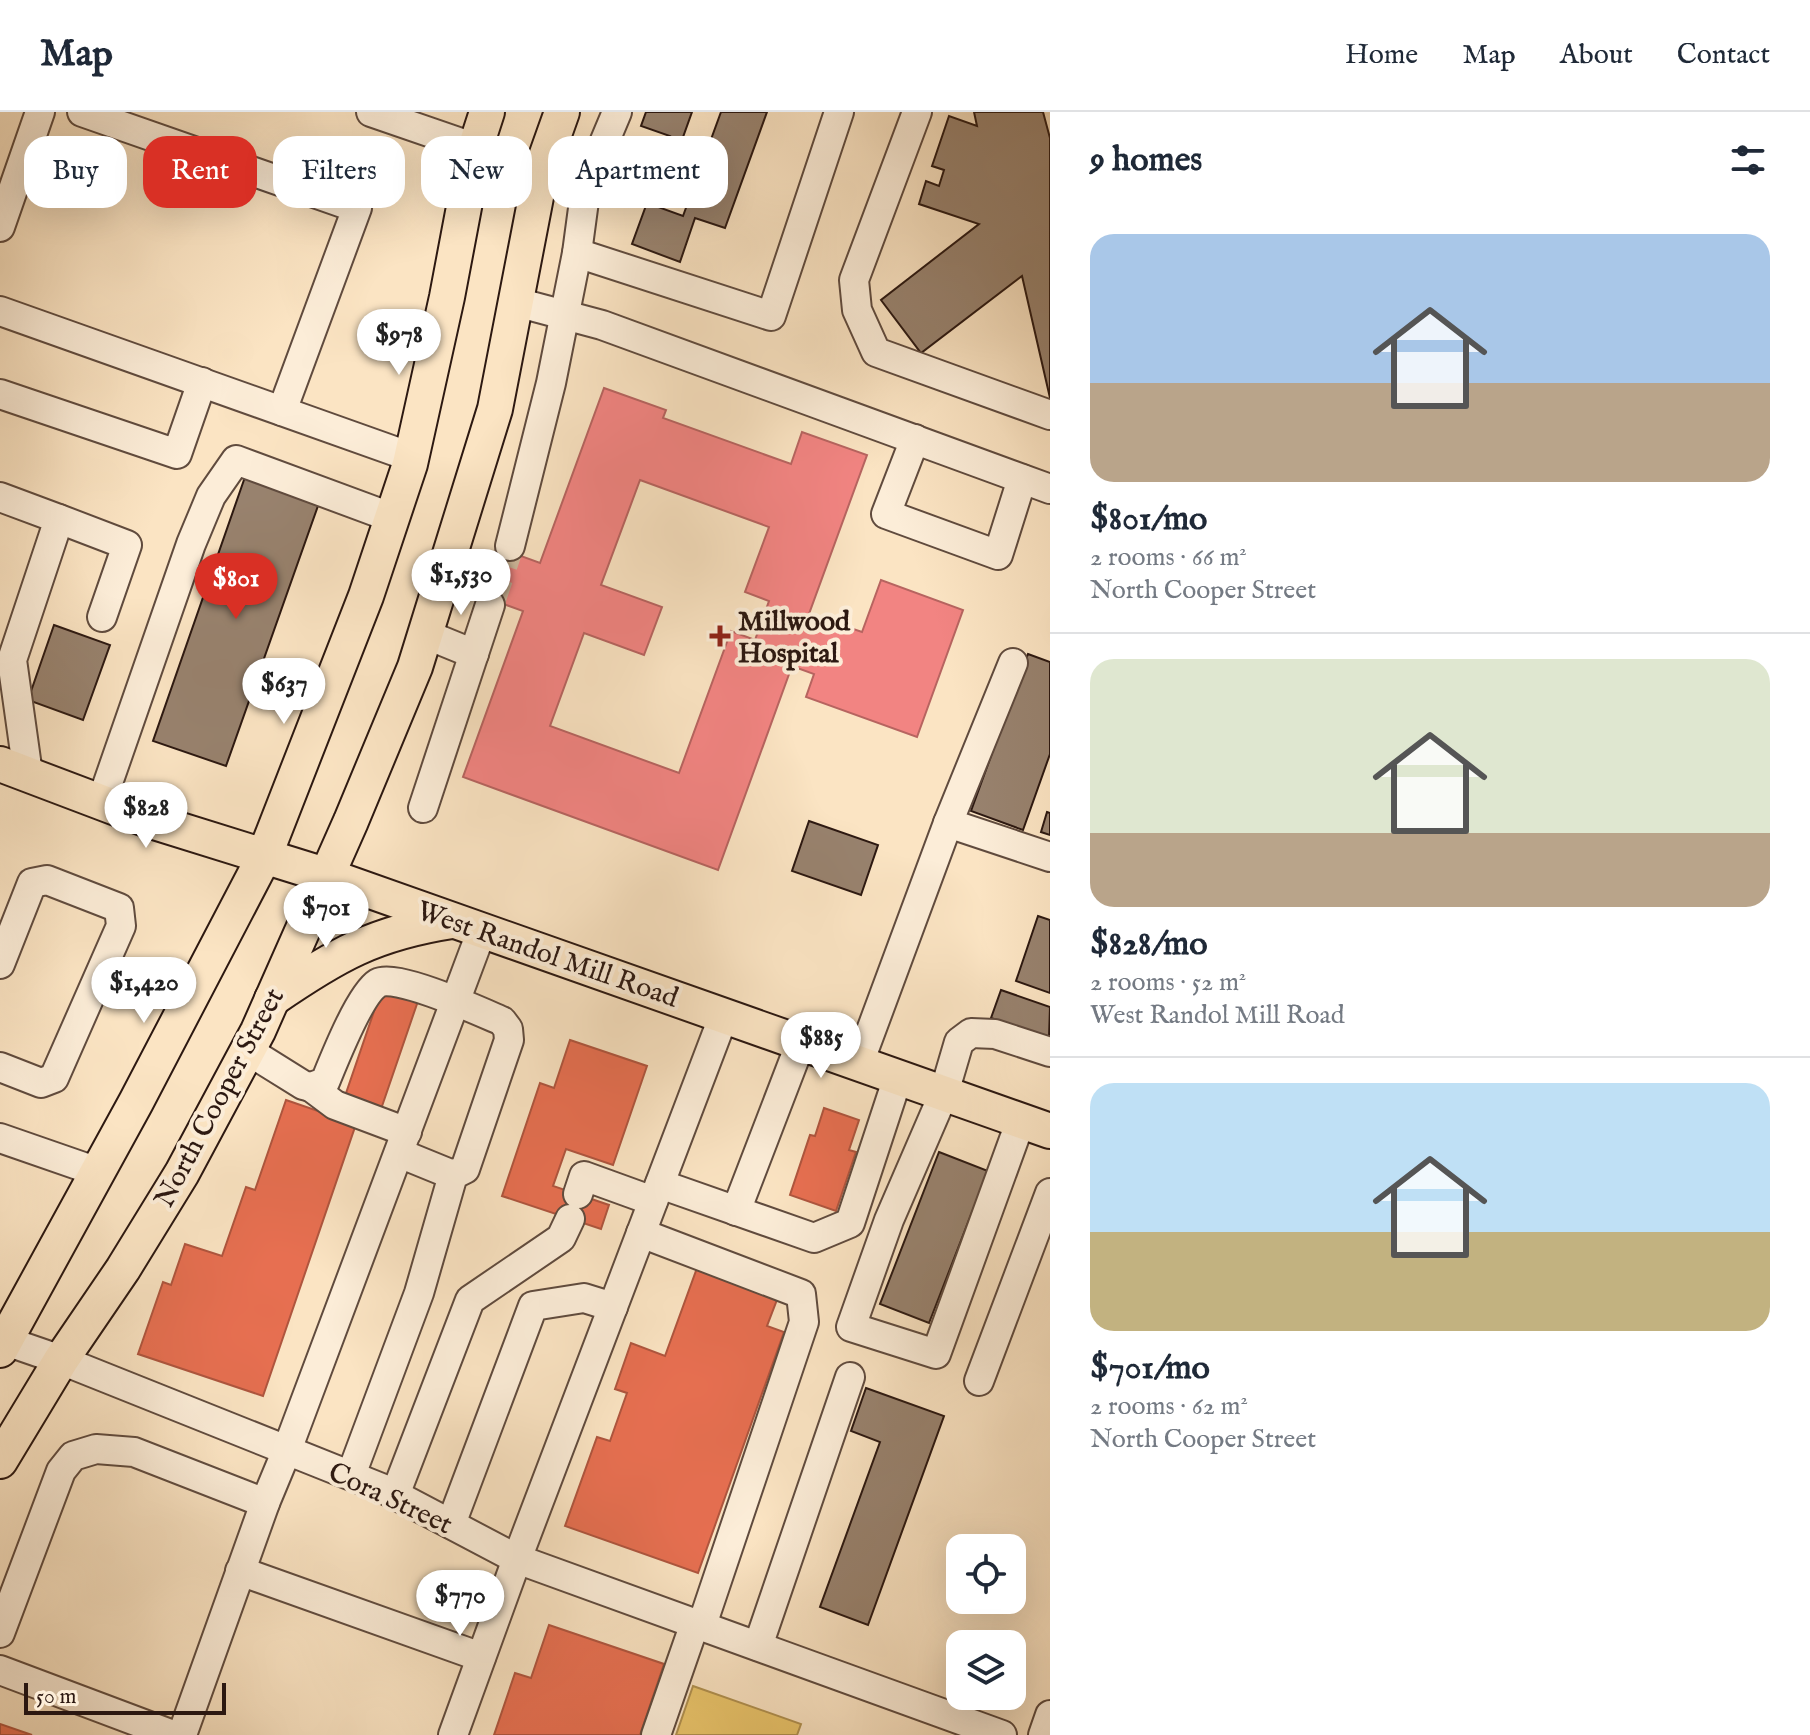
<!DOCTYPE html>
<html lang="en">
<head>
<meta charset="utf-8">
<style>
	body { margin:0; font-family:"IM FELL English",serif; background:#f6f6f7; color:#1f2937; height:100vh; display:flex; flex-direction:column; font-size:30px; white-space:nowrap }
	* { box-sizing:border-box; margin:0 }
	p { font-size:26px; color:#747a83 }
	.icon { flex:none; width:44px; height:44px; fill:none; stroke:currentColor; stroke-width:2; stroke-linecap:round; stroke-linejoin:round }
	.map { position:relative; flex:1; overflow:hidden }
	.drawer { display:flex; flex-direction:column; background:#fff; width:760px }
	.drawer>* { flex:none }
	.top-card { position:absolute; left:24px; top:24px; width:760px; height:72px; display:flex; gap:16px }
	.buttons { position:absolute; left:946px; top:1422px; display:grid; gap:16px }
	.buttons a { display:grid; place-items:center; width:80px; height:80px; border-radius:16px; background:#fff; box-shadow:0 8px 32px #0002; font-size:40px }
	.scale { position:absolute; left:24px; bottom:20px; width:202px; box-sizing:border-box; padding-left:8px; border:4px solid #2c1811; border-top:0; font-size:22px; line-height:28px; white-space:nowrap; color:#2c1811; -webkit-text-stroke:6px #fcedd8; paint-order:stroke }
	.price { position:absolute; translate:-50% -68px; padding:0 18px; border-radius:28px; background:#fff; color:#222; font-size:26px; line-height:52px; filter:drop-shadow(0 2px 4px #0008) }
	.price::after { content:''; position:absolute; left:50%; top:48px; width:24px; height:18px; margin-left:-12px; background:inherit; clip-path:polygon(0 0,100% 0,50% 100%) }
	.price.current { background:#d93025; color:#fff }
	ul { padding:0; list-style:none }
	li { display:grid; align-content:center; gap:16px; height:424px; padding:0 40px }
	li+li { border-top:2px solid #e0e1e3 }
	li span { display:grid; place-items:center; height:248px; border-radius:24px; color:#555 }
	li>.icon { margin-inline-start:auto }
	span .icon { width:144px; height:144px; fill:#fffc; stroke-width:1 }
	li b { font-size:34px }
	h2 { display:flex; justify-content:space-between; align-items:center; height:96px; padding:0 40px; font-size:34px }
	.chip { padding:0 28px; border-radius:24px; background:#fff; box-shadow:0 8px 32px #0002; font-size:28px; line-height:72px }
	.chip.current { background:#d93025; color:#fff }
	header { display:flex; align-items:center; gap:48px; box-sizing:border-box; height:112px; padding:0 40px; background:#fff; border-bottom:2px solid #e0e1e3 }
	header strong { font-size:38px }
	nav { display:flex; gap:44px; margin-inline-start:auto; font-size:28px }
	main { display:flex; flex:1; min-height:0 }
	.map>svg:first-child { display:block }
	.homes { fill:#e9c46a; stroke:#b0904f; stroke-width:2 }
	.shops { fill:#e76f51; stroke:#af553e; stroke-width:2 }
	.health { fill:#f28482; stroke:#b76460; stroke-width:2; fill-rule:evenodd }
	.building { fill:#98826e; stroke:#2c1811; stroke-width:2 }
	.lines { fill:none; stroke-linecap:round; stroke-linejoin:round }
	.minor-tunnel { stroke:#d2bb9f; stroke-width:28; stroke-dasharray:28 14; stroke-linecap:butt }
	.minor-casing { stroke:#604b3e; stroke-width:32 }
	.major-casing { stroke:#2c1811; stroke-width:38 }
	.minor { stroke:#fcedd8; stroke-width:28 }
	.major { stroke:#fbe4c3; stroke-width:34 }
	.poi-dot { fill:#8f2418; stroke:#fcedd8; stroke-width:3 }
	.labels { text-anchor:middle; stroke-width:8; stroke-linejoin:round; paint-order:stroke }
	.poi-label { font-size:28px; font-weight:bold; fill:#2c1811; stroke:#fcedd8; text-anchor:start }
	.street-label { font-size:28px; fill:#2c1811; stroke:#fcedd8 }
</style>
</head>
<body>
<header>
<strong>Map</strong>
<nav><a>Home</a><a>Map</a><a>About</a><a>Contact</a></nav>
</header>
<main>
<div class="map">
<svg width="1050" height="1623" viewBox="0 0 1050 1623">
	<rect width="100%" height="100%" fill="#fbe4c3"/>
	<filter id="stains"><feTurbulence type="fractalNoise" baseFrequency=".0025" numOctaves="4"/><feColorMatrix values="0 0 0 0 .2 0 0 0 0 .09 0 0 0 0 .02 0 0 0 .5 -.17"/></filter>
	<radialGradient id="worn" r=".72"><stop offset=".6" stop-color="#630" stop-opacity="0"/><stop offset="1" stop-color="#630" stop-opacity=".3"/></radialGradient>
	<polygon class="homes" points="693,1574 801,1612 797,1623 676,1623"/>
	<g class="shops">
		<polygon points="383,873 419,886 379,1003 343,990"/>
		<polygon points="570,928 647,954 613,1053 566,1037 553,1074 609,1093 601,1117 502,1084 540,971 554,976"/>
		<polygon points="286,988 356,1012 263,1284 138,1242 163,1170 171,1173 185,1132 222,1144 246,1075 255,1078"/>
		<polygon points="824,996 859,1008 849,1038 856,1040 836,1099 790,1083 810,1023 815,1024"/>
		<polygon points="697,1156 778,1185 767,1214 784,1220 698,1461 565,1414 597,1325 610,1329 627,1281 615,1277 631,1231 665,1244"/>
		<polygon points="549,1513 664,1552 640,1623 494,1623 515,1561 531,1566"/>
		<polygon points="0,1612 32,1623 0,1623"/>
	</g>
	<path class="health" d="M604,276L666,298L663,306L791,352L802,320L867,343L809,502L862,520L881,468L963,498L917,625L806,585L814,562L792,554L718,758L463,665L523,499L484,485L502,437L540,451ZM640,368L769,415L745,480L769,489L755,528L731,519L679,661L550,614L584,521L644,543L662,495L601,473Z"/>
	<g class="building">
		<polygon points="646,0 692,0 658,95 683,104 721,0 767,0 725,116 695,106 680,150 632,132 648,88 618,77 637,26 665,36 670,24 641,14"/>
		<polygon points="974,0 1043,0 1050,26 1050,286 1022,164 921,241 881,188 979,112 919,92 926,69 939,74 944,58 932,54 949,4 977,14"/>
		<polygon points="245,365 319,391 226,654 153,629"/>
		<polygon points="54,513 110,533 83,608 28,588"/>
		<polygon points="1028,542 1050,550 1050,642 1023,718 971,699"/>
		<polygon points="1047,700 1050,701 1050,723 1041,720"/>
		<polygon points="809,709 878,733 861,783 792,759"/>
		<polygon points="1038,804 1050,808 1050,881 1016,869"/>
		<polygon points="1001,878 1050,895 1049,926 991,906"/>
		<polygon points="939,1040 988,1059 929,1211 880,1192"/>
		<polygon points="866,1276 944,1304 868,1513 820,1495 880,1330 851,1319"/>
	</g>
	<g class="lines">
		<polyline class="minor-tunnel" points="490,493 510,434"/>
		<g class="minor-casing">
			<g id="minor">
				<polyline points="82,0 357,96 282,299"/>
				<polyline points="371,0 586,74"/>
				<polyline points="917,0 854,168 857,198 876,240 1050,303"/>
				<polyline points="0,115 40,0"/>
				<polyline points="577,141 771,204 839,0"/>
				<polyline points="516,190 602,213 1050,377"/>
				<polyline points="0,199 411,345"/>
				<polyline points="0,282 177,342 202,270"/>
				<polyline points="915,327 886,402 998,443 1022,367"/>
				<polyline points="0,385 59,407 12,548 28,662"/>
				<polyline points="59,407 127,433 102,505"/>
				<polyline points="510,434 551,271 577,141 586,74 617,0"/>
				<polyline points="425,522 474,542"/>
				<polyline points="101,691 191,432 211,384 236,348 393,406"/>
				<polyline points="423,696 490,493"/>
				<polyline points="948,711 1050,745"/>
				<polyline points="0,852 32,771 47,768 119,796 121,814 54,966 41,971 0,955"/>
				<path d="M247,938L303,973L311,975L325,970C334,948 360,882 378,871C396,861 481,900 502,909L508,917L509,928L465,1057L453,1063L419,1181L351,1363"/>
				<polyline points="859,951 948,711 1013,551"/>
				<polyline points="311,975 335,993 407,1020"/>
				<polyline points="1021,1008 936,1242 851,1215 889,1108 944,981 959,930 971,921 995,922 1050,940"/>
				<polyline points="0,1026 98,1060"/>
				<polyline points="399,1041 453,1063"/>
				<polyline points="660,1072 814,1126 850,1111 898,965"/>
				<polyline points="578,1082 584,1064 653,1089"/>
				<polyline points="736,1099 801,930"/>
				<polyline points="641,1121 801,1182 804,1210 702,1513"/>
				<polyline points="0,1227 61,1248 384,1377 517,1447 1002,1623"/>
				<polyline points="979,1269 1050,1081"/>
				<polyline points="395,1383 470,1188 561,1126 570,1107"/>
				<polyline points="451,1412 533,1194 584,1186 613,1195"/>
				<polyline points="240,1459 481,1545"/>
				<polyline points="0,1521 61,1359 73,1344 96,1337 134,1340 265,1391 287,1338 482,818"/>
				<polyline points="758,1534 850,1265"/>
				<polyline points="0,1558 173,1623"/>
				<polyline points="182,1623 265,1391"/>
				<polyline points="453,1623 517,1447 724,903"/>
				<polyline points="656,1623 695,1511"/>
				<polyline points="1043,1623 1050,1603"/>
			</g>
		</g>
		<g class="major-casing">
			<g id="major">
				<polyline points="0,652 148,708 328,764 1050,1019"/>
				<path d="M272,887C336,843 374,821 452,809"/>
				<polyline points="0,1238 136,990 264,745 366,484 410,352 447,185 475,37 487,0"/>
				<polyline points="0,1349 61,1248 123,1157 182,1061 258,919 351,709 415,555 495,297 541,59 562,0"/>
			</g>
		</g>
		<use href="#minor" class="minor"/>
		<use href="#major" class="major"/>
	</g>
	<path class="poi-dot" d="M716 512h8v8h8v8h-8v8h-8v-8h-8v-8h8z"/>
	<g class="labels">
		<g class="poi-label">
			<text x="738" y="518">Millwood<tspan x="738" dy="32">Hospital</tspan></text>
		</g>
		<g class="street-label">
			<text transform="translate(548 841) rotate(19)" y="10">West Randol Mill Road</text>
			<text transform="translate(218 985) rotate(-62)" y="10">North Cooper Street</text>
			<text transform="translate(391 1385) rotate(25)" y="10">Cora Street</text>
		</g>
	</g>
	<rect width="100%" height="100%" filter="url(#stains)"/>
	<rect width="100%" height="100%" fill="url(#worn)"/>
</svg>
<div class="buttons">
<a><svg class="icon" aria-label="locate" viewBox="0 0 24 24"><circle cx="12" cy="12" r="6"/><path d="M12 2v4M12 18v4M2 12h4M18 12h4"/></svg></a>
<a><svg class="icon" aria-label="layers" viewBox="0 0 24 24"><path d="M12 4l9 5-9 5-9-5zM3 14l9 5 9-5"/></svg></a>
</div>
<div class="scale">50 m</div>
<b class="price" style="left:399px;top:265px">$978</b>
<b class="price" style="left:461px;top:505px">$1,530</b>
<b class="price current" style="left:236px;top:509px">$801</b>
<b class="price" style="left:284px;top:614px">$637</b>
<b class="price" style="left:146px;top:738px">$828</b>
<b class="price" style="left:326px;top:838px">$701</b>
<b class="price" style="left:144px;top:913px">$1,420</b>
<b class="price" style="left:821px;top:968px">$885</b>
<b class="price" style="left:460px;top:1526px">$770</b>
<div class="top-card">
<a class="chip">Buy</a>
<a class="chip current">Rent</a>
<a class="chip">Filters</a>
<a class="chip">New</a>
<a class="chip">Apartment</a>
</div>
</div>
<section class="drawer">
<h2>9 homes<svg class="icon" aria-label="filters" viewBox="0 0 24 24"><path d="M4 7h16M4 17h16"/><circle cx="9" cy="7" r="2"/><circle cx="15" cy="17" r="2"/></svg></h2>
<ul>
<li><span style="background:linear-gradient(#a9c7e8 60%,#b9a48a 0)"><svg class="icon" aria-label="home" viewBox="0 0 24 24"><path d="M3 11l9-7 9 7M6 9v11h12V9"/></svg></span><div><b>$801/mo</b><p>2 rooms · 66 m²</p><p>North Cooper Street</p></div></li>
<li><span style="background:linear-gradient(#dfe7d0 70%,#b9a48a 0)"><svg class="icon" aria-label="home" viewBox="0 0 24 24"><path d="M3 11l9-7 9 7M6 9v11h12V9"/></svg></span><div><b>$828/mo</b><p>2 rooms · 52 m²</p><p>West Randol Mill Road</p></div></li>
<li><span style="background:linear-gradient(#bfe0f5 60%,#c2b280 0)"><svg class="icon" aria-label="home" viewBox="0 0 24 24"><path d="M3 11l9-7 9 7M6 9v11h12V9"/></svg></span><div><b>$701/mo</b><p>2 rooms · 62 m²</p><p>North Cooper Street</p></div></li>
</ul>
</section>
</main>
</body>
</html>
